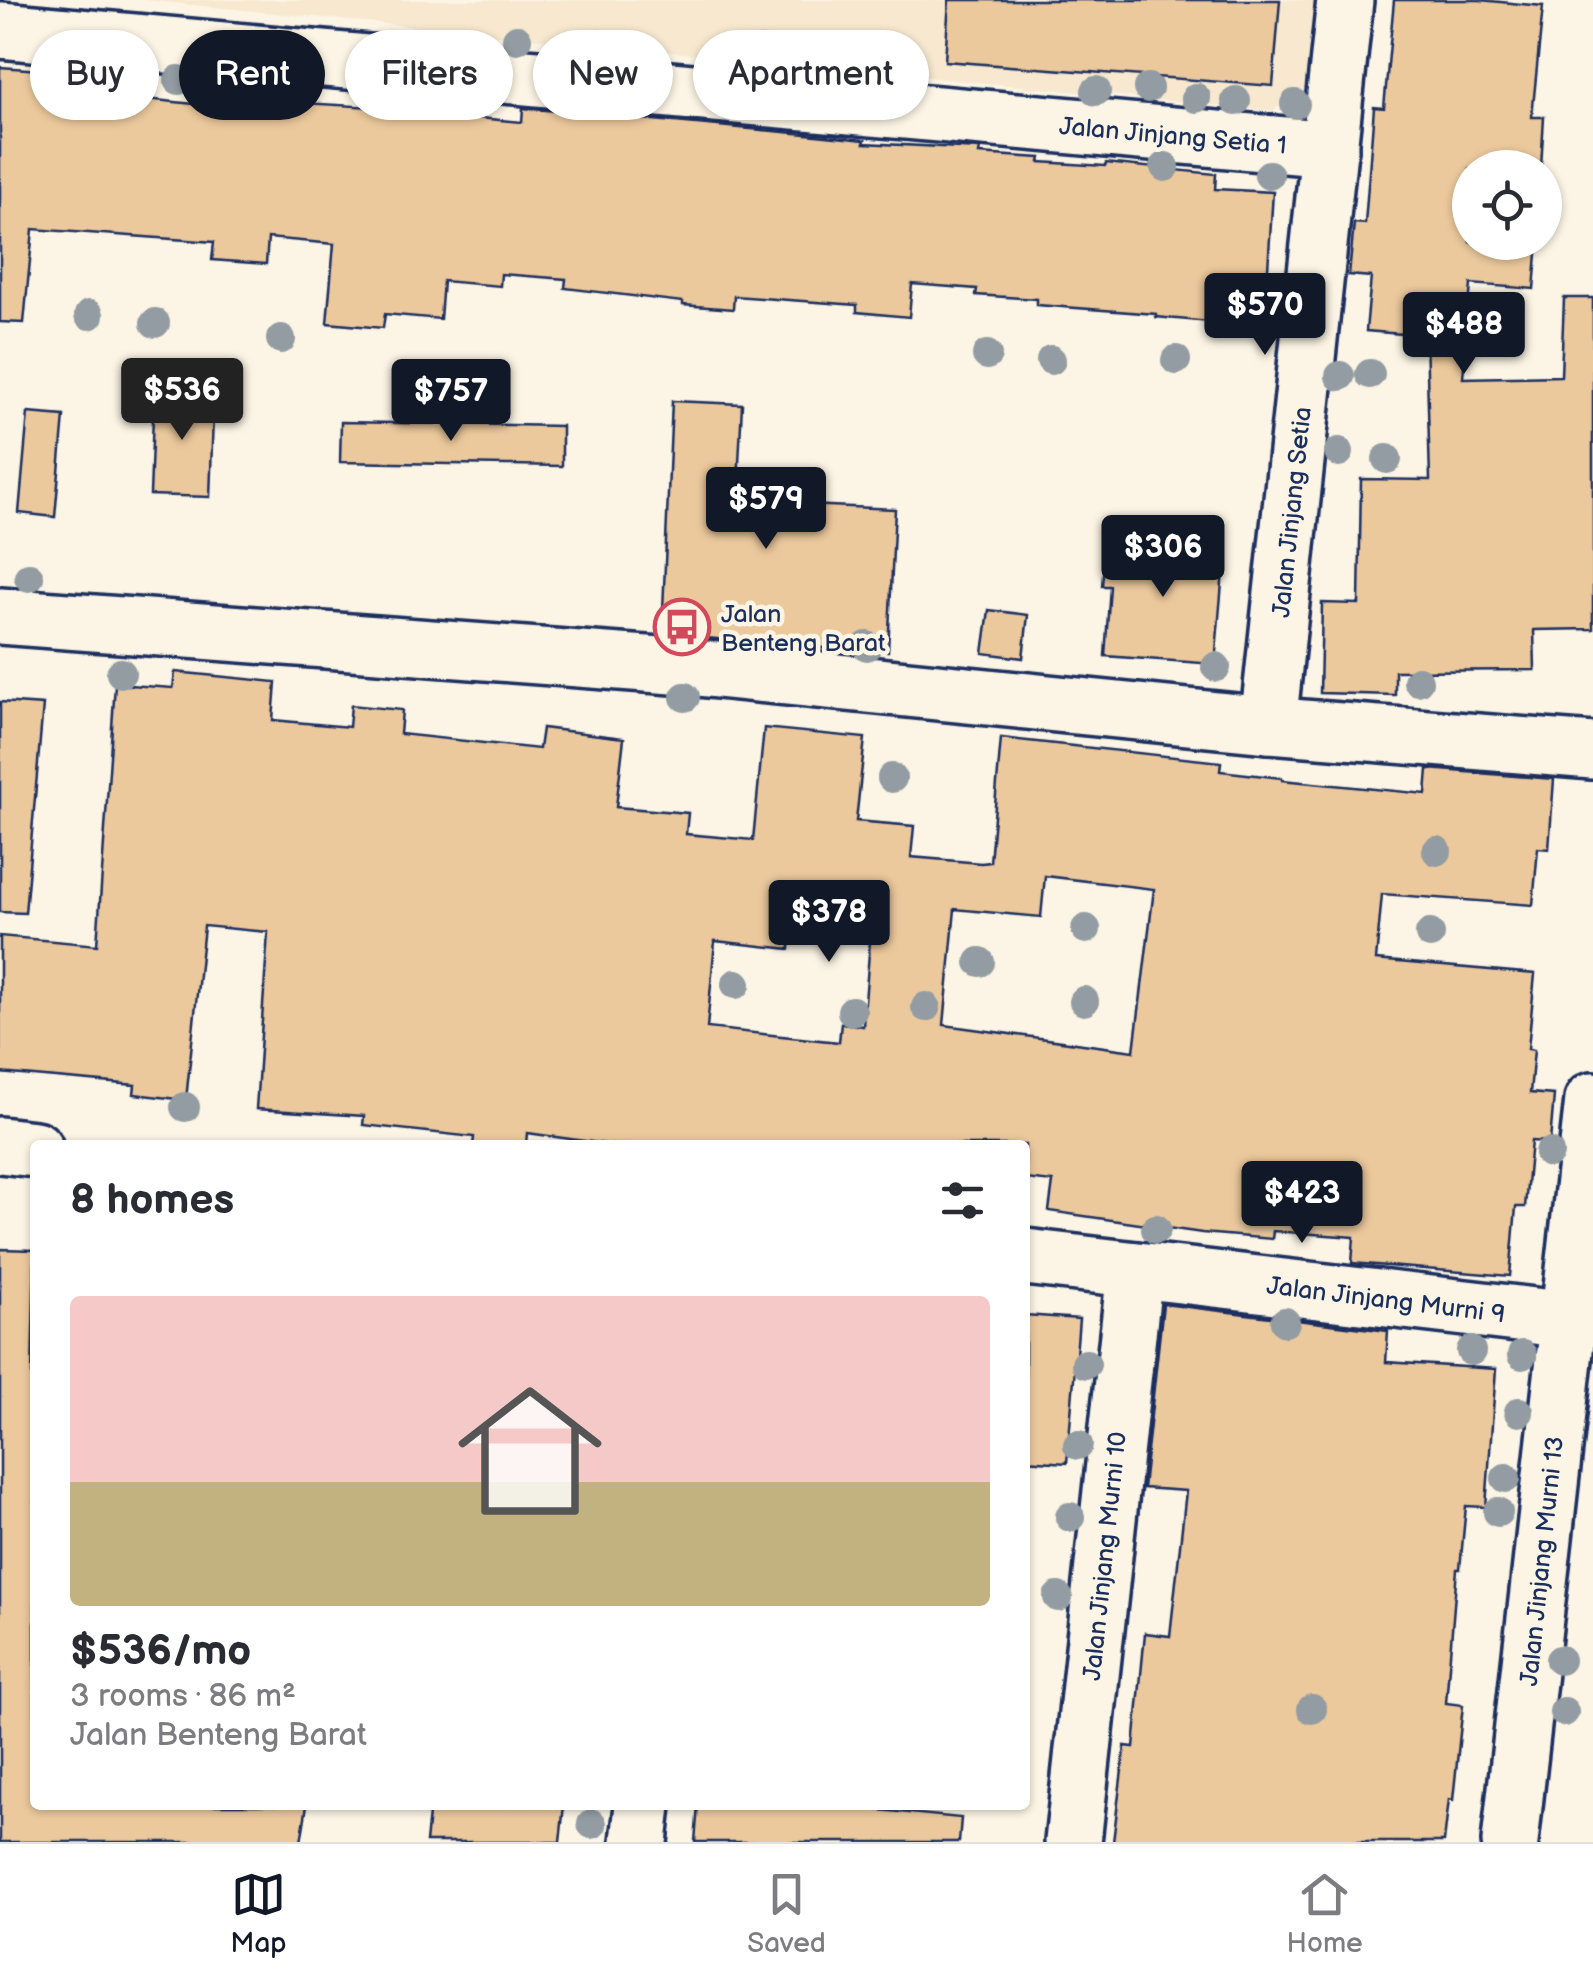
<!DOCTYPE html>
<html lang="en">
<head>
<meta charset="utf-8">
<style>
	body { margin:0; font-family:"Balsamiq Sans",sans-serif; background:#f2f2f3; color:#2b2b33; height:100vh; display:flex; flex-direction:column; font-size:38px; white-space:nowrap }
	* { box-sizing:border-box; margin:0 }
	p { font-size:32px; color:#7c7c81 }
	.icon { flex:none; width:55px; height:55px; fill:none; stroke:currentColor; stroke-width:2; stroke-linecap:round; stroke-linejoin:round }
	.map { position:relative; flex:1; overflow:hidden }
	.side { position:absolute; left:30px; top:1140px; width:1000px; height:670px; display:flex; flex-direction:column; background:#fff; border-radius:10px; box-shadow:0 2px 8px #0004 }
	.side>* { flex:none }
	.guide { position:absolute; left:30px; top:30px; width:1000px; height:90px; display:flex; gap:20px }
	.tools { position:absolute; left:1452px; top:150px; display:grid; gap:20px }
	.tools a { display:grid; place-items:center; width:110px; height:110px; border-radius:50%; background:#fff; box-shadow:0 2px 8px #0004; font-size:50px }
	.price { position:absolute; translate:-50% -85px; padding:0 22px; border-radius:10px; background:#111827; color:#fff; font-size:32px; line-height:65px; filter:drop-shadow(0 2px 5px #0008) }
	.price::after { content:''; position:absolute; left:50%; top:60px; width:30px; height:22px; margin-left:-15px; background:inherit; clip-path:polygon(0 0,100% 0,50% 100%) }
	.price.active { background:#222; color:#fff }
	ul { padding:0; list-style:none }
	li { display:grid; align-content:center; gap:20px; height:530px; padding:0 40px }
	li span { display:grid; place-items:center; height:310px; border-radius:10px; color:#555 }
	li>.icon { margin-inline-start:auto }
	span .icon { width:180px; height:180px; fill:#fffc; stroke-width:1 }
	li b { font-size:42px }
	h2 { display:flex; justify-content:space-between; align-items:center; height:120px; padding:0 40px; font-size:42px }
	.chip { padding:0 35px; border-radius:45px; background:#fff; box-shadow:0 2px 8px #0004; font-size:35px; line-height:90px }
	.chip.active { background:#111827; color:#fff }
	.menu { display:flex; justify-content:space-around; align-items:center; height:140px; border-top:2px solid #e1e1e2; background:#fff; font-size:28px; color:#7c7c81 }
	.menu a { display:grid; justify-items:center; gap:5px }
	.menu .active { color:#111827 }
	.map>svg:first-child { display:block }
	.built { fill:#f7e8cf }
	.building { fill:#ecc99d; stroke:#1b2f5e; stroke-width:2.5; fill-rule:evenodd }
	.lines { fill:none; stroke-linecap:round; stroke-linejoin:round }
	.minor-casing { stroke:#1b2f5e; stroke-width:62 }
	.minor { stroke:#fcf5e5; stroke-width:55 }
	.tree { fill:#929ca2 }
	.labels { text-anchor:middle; stroke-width:9; stroke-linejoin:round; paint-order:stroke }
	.street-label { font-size:25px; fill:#1b2f5e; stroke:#fcf5e5 }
	.poi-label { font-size:25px; fill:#1b2f5e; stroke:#fcf5e5; text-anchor:start }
</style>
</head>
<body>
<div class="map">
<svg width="1593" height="1842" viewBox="0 0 1593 1842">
	<rect width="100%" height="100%" fill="#fcf5e5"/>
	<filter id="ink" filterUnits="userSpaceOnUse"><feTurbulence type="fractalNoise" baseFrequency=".01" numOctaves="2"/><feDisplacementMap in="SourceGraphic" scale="20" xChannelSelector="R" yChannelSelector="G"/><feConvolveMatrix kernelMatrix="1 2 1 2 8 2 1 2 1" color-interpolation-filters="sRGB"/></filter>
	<g filter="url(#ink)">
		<polygon class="built" points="142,0 1317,0 1308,87 1272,111"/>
		<g class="building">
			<polygon points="949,0 1280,0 1273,86 945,61"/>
			<polygon points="1394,0 1480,0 1543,6 1532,117 1544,117 1541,168 1470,168 1470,242 1538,242 1534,289 1471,284 1463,378 1561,376 1564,298 1593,298 1593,629 1534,630 1535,670 1395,671 1395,695 1320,693 1322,603 1359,604 1361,479 1430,480 1426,336 1366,331 1371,277 1349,275 1354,223 1365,224 1374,107 1384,108"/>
			<polygon points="0,67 107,75 106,95 224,107 224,102 286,106 286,102 407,109 407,106 458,110 458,116 522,122 523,108 806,134 865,140 864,143 980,149 979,154 1041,158 1040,162 1105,166 1106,163 1216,174 1215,189 1273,192 1264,330 1210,326 1211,322 1156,317 1156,314 1037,305 1037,299 976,295 977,289 912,284 909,317 857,312 857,305 734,296 733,309 683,305 683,302 565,288 566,279 501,274 500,286 443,281 440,319 385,314 383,328 327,323 334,244 268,238 266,264 212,260 214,242 33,229 24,323 0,322"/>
			<polygon points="154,388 214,390 210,497 150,495"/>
			<polygon points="672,401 742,404 737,502 895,509 888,651 805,647 662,634"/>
			<polygon points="28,413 64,416 55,517 19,513"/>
			<polygon points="341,422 562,426 562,466 340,462"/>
			<polygon points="1106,538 1225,548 1215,664 1105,656 1110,586 1102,586"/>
			<polygon points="989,610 1028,615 1023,658 983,653"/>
			<path d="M175,672L276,682L273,720L349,727L351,705L402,710L400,734L539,749L542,728L624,738L616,807L688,813L686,834L753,840L764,728L865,738L856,821L914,826L911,857L981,863L990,862L1001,738L1221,762L1220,771L1282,778V780L1426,794L1428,769L1554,779L1549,849L1538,848L1533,905L1382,894L1376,960L1535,974L1528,1049L1534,1050L1530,1093L1554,1095L1550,1142L1531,1141L1525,1207H1516L1510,1276L1352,1263L1354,1237L1273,1231L1272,1239L1202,1233L1049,1211L1053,1182L1025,1179V1145H721L689,1142V1145H613L527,1133L526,1145H473L474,1137L363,1125L364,1116L256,1109L268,932L204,926L186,1100L134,1094L135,1085L0,1073V936L97,945L115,684L173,688ZM1045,876L1154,889L1134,1051L944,1025L955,909L1041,917ZM791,934L870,941L863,1026L841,1023L839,1042L707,1028L715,941L790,949Z"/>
			<polygon points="0,702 43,705 25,913 0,912"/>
			<polygon points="0,1249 35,1250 32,1375 35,1377 35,1805 307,1805 301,1842 0,1842"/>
			<polygon points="1163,1304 1388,1331 1386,1362 1496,1369 1486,1507 1466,1506 1460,1569 1457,1569 1446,1703 1463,1705 1453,1800 1449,1799 1444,1842 1113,1842 1125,1746 1134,1747 1145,1633 1170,1636 1186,1491 1143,1488"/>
			<polygon points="1025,1315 1079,1319 1067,1463 1025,1460"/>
			<polygon points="430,1805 564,1805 560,1842 426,1842"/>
			<polygon points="698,1805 828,1805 961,1818 959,1842 695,1842"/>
		</g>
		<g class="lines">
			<g class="minor-casing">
				<g id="minor">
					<polyline points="0,30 1330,149"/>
					<polyline points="0,616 687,667 1268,725 1593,751"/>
					<polyline points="1268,725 1345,0"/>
					<polyline points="0,1145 35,1149"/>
					<polyline points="1025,1257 1569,1320"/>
					<polyline points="639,1842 643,1805"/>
					<polyline points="1073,1842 1135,1270"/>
					<polyline points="1510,1842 1593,1100"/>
				</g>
			</g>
			<use href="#minor" class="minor"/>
		</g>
		<g class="tree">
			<circle cx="517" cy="39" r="15"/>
			<circle cx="595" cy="44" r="15"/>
			<circle cx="625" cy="50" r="15"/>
			<circle cx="761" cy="51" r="15"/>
			<circle cx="885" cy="64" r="15"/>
			<circle cx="179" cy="80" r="15"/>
			<circle cx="1148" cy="88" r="15"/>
			<circle cx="1096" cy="91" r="15"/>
			<circle cx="1196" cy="98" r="15"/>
			<circle cx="1236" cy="101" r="15"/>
			<circle cx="1295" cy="104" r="15"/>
			<circle cx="1165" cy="167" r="15"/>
			<circle cx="1269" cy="175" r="15"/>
			<circle cx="89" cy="315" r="15"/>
			<circle cx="155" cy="323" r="15"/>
			<circle cx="1474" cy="326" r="15"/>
			<circle cx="281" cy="339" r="15"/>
			<circle cx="987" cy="355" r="15"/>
			<circle cx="1051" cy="360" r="15"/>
			<circle cx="1176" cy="360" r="15"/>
			<circle cx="1370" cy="374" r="15"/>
			<circle cx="1340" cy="376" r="15"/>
			<circle cx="1339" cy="452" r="15"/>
			<circle cx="1387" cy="459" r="15"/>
			<circle cx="29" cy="577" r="15"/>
			<circle cx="867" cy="646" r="15"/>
			<circle cx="1216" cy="667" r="15"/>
			<circle cx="121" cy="673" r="15"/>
			<circle cx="1418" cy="681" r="15"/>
			<circle cx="685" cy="697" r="15"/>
			<circle cx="892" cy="778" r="15"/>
			<circle cx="1437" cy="851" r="15"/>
			<circle cx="1086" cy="929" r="15"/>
			<circle cx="1430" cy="934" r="15"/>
			<circle cx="980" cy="962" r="15"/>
			<circle cx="736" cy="984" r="15"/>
			<circle cx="1084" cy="1001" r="15"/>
			<circle cx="926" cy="1007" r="15"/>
			<circle cx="852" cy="1011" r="15"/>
			<circle cx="185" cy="1107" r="15"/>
			<circle cx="1549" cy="1153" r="15"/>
			<circle cx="1156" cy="1229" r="15"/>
			<circle cx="1285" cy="1322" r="15"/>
			<circle cx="1471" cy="1351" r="15"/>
			<circle cx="1522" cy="1355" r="15"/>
			<circle cx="1086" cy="1364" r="15"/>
			<circle cx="1519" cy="1412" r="15"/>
			<circle cx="1078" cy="1445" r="15"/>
			<circle cx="1506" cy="1478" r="15"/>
			<circle cx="1498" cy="1512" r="15"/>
			<circle cx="1070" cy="1517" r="15"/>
			<circle cx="1058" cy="1597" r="15"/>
			<circle cx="1560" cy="1660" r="15"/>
			<circle cx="1312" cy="1709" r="15"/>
			<circle cx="1564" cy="1712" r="15"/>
			<circle cx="592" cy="1824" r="15"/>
		</g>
	</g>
	<defs>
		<g id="bus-ring" transform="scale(2.875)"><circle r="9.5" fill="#fcf5e5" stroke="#d1495b" stroke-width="1.5"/><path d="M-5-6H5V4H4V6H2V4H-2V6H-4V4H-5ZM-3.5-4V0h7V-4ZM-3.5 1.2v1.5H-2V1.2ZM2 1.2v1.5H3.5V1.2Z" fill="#d1495b"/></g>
	</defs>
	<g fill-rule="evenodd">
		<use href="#bus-ring" x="682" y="627"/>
	</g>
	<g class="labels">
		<g class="street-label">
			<text transform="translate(1173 135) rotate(5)" y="9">Jalan Jinjang Setia 1</text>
			<text transform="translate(1291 512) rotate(-84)" y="9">Jalan Jinjang Setia</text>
			<text transform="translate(1386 1299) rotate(7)" y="9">Jalan Jinjang Murni 9</text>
			<text transform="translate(1104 1556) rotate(-84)" y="9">Jalan Jinjang Murni 10</text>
			<text transform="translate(1541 1561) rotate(-84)" y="9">Jalan Jinjang Murni 13</text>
		</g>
		<g class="poi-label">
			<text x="721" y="622">Jalan<tspan x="721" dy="29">Benteng Barat</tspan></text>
		</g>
	</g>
</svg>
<div class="tools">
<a><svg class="icon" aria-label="locate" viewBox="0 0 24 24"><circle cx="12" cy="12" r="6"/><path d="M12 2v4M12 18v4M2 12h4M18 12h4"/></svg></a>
</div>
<b class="price" style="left:1265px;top:358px">$570</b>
<b class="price" style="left:1464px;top:377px">$488</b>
<b class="price active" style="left:182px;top:443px">$536</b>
<b class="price" style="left:451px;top:444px">$757</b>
<b class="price" style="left:766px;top:552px">$579</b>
<b class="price" style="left:1163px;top:600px">$306</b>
<b class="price" style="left:829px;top:965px">$378</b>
<b class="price" style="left:1302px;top:1246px">$423</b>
<div class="guide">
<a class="chip">Buy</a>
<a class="chip active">Rent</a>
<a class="chip">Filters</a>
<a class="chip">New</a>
<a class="chip">Apartment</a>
</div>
<section class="side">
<h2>8 homes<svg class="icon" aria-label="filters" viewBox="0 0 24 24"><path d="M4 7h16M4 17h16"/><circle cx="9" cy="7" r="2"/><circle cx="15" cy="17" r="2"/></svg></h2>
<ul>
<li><span style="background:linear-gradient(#f6c9c9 60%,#c2b280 0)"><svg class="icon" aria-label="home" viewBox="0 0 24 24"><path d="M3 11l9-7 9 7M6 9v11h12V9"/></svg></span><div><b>$536/mo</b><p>3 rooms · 86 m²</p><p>Jalan Benteng Barat</p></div></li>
</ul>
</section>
</div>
<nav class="menu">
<a class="active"><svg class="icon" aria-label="map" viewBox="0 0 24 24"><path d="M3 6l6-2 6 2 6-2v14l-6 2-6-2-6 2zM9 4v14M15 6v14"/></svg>Map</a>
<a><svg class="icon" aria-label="saved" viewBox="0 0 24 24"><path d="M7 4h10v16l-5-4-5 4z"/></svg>Saved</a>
<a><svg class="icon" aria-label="home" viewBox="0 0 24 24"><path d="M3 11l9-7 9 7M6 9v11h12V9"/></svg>Home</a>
</nav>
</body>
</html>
